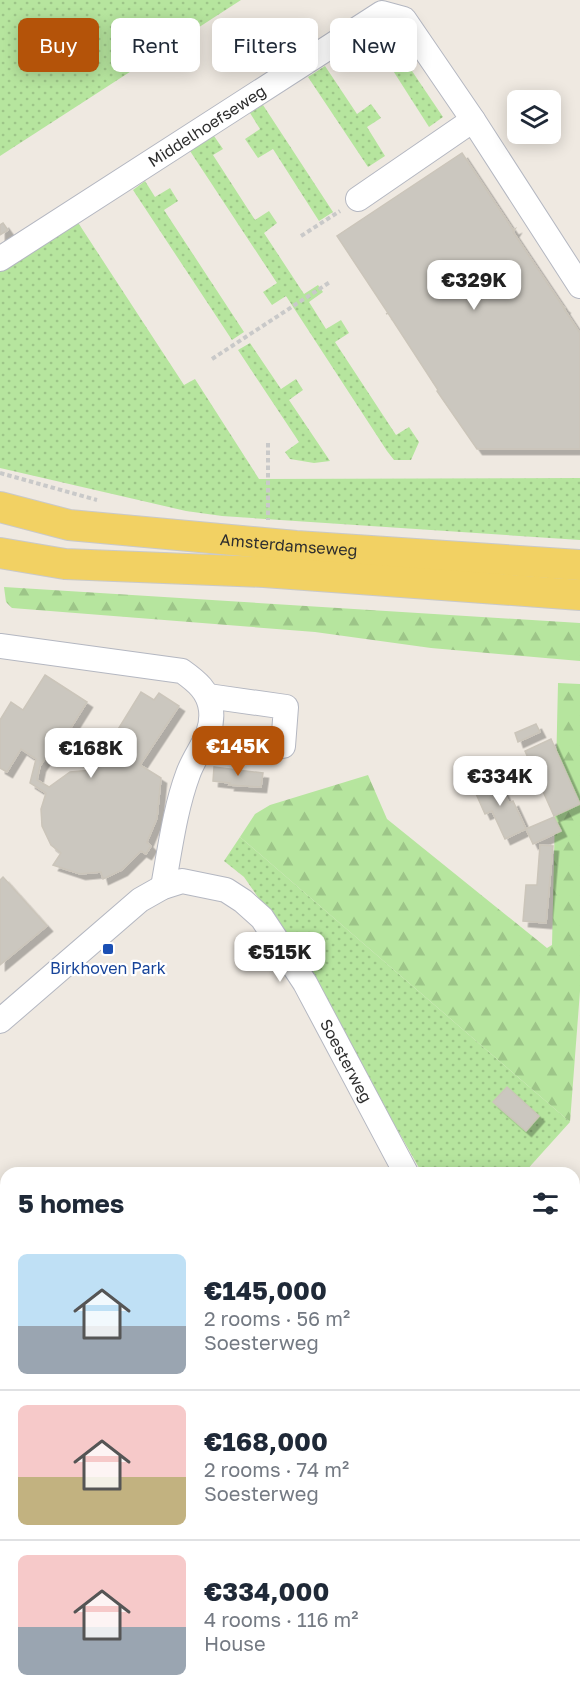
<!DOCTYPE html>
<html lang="en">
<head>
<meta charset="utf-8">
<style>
	body { margin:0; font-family:"Golos Text",sans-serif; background:#f6f6f7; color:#1f2937; height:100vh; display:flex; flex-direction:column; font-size:22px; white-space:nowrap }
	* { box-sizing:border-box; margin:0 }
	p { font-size:20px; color:#747a83 }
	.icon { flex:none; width:33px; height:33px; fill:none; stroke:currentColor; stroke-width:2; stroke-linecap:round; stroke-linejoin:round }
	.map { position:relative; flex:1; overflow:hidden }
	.drawer { position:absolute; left:0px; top:1167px; width:580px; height:534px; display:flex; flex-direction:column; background:#fff; border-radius:18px 18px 0 0; box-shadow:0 3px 15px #0003 }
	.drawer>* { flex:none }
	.guide { position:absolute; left:18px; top:18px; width:544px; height:54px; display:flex; gap:12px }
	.buttons { position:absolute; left:507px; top:90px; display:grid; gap:12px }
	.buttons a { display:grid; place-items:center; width:54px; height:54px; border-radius:9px; background:#fff; box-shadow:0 3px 15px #0003; font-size:30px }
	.price { position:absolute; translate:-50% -51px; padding:0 14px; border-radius:12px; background:#fff; color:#222; font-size:20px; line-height:39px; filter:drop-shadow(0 2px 3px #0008) }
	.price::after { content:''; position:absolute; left:50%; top:36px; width:18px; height:14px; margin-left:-9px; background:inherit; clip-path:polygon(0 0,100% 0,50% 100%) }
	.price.selected { background:#b45309; color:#fff }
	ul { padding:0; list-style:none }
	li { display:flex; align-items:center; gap:18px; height:150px; padding:0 18px }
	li+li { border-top:2px solid #e0e1e3 }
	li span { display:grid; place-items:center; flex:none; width:168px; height:120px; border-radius:9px; color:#555 }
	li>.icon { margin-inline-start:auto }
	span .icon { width:72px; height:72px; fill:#fffc; stroke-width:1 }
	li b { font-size:26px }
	h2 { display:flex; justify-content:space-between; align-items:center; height:72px; padding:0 18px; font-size:26px }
	.chip { padding:0 21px; border-radius:9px; background:#fff; box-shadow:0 3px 15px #0003; font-size:21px; line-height:54px }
	.chip.selected { background:#b45309; color:#fff }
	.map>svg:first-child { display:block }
	.grass { fill:url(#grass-dots) }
	.forest { fill:url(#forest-firs) }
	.garden { fill:#b6e59e }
	.pitch { fill:#c9ec9a }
	.building { fill:#cbc7bf; stroke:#cbc5ba; stroke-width:1.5; filter:url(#shadow) }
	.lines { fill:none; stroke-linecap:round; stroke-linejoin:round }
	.minor-casing { stroke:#b4b7c1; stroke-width:26 }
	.major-casing { stroke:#c9c9c9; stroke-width:32 }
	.path { stroke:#c9c9c9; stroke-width:4; stroke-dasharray:4.5 3; stroke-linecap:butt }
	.minor { stroke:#fff; stroke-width:24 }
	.major { stroke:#f2d163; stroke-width:30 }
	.rail-casing { stroke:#a3a6b8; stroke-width:7 }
	.rail { stroke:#fff; stroke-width:4.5; stroke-dasharray:14; stroke-linecap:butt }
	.transit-dot { fill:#1a4fb4; stroke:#fff; stroke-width:2 }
	.labels { text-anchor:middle; stroke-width:4.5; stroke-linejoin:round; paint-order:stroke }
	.street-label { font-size:16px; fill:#2e2e2e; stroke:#fff }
	.transit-label { font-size:16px; fill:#164399; stroke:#fff }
</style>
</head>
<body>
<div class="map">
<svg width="580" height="1701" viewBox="0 0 580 1701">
	<defs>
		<pattern id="grass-dots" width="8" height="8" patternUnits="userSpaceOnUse" patternTransform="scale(1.5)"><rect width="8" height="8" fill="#b6e59e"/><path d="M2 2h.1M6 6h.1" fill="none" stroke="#9dc588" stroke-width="1.8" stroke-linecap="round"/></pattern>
		<pattern id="forest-firs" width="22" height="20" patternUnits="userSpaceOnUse" patternTransform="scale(1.5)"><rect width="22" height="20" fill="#b6e59e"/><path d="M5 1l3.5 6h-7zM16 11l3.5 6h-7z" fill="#9dc588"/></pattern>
		<filter id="shadow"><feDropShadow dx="5.5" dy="5.5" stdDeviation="0" flood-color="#0004"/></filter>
	</defs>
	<rect width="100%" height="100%" fill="#efe9e1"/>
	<g class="grass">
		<polygon points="0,0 241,0 0,156"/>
		<polygon points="379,31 389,37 443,117 429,127 369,33"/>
		<polygon points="325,66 357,114 371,104 381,118 367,127 385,156 368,167 308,77"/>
		<polygon points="263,105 333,212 319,221 273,149 258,158 245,139 260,129 250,113"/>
		<polygon points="214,136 223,149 213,155 255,220 269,211 277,223 264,233 304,294 318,285 323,292 309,302 326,329 341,320 349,333 335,342 396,435 409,427 419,442 411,460 394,460 387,451 286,296 272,305 263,292 277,283 190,151"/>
		<polygon points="145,181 155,197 170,188 178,201 164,210 244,332 232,340 133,190"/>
		<polygon points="77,221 184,385 195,379 259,479 580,478 580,540 222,516 186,511 0,468 0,271"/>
		<polygon points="250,343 281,389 296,379 303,390 289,400 330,461 314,463 290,459 285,452 299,442 238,350"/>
		<polygon points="240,837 570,1122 524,1173 422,1173 298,955 244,877 224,861"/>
	</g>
	<g class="forest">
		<polygon points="4,587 580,623 580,661 431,648 315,632 12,608 6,602"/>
		<polygon points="558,683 580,684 580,991 570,1122 240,837 255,814 270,805 368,775 387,819 547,948 552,945"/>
	</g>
	<polygon class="garden" points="134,1695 252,1695 252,1701 128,1701"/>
	<polygon class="pitch" points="0,1278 6,1284 6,1530 0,1536"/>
	<g class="building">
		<polygon points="462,153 513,230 515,229 513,232 564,308 565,307 564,309 580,333 580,449 477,449 437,391 438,390 388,313 386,314 388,313 337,236"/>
		<polygon points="3,223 8,230 0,235 0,225"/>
		<polygon points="45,675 87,702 57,750 53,747 40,766 37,780 49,787 70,772 93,770 141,692 154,700 159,693 179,706 140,765 161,778 157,818 147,842 151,846 146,854 141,851 122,870 103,879 101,872 80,874 53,865 61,853 51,845 42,826 41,809 46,793 30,783 36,759 21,749 7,772 0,768 0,720 11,702 23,710"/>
		<polygon points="536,724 540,732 518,742 515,733"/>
		<polygon points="551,739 580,804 554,816 525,751"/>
		<polygon points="214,767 263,773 261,787 229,785 230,783 213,781"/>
		<polygon points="496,777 509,803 513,801 526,829 505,839 492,811 485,814 473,787"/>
		<polygon points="554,817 561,831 533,844 526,829"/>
		<polygon points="540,845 553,846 546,923 523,921 526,885 537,885"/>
		<polygon points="3,877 47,926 0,965 0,880"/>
		<polygon points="507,1087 539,1116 526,1131 493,1102"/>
	</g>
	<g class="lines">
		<g class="minor-casing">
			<g id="minor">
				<polyline points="358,199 473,120 580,286"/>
				<path id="s1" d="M0,259L382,13L404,19L473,120"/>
				<path d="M0,646L182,671C196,681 209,691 211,710C214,736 196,751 188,774C175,809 170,849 163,887"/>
				<polyline points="207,740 283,746 286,707 208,696"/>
				<path id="s2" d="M0,1021L140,900L163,887L182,881L226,890L243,901L262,918L305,983L406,1173"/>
				<polyline points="574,1367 580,1369"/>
				<polyline points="9,1701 11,1695"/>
				<polyline points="285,1701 286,1695"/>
				<polyline points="543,1701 543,1695"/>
			</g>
		</g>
		<g class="major-casing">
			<g id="major">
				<path id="s3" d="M0,507L69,525L296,546L580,565"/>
				<polyline points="0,553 65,564 264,572 580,595"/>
			</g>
		</g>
		<g class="path">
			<polyline points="301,236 340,211"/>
			<polyline points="212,359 330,282"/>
			<polyline points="268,443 268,520"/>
			<polyline points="0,473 97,500"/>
		</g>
		<use href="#minor" class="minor"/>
		<use href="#major" class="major"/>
		<g class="rail-casing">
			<g id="rail">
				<polyline points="574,1596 580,1529"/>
				<polyline points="566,1701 567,1695"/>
				<polyline points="579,1701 580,1695"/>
			</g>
		</g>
		<use href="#rail" class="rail"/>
	</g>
	<rect class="transit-dot" x="102" y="943" width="12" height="12" rx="3"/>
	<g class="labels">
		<g class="street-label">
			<text dy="6" stroke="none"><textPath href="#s1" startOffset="246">Middelhoefseweg</textPath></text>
			<text dy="6" stroke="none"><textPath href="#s3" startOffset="292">Amsterdamseweg</textPath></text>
			<text dy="6" stroke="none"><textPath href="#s2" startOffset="488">Soesterweg</textPath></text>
		</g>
		<g class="transit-label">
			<text x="108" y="974">Birkhoven Park</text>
		</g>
	</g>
</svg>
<div class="buttons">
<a><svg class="icon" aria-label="layers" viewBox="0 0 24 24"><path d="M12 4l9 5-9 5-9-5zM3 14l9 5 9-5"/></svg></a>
</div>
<b class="price" style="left:474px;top:311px">€329K</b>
<b class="price selected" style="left:238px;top:777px">€145K</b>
<b class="price" style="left:91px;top:779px">€168K</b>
<b class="price" style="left:500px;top:807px">€334K</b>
<b class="price" style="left:280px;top:983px">€515K</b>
<div class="guide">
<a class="chip selected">Buy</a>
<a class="chip">Rent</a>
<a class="chip">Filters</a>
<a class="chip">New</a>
</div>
<section class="drawer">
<h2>5 homes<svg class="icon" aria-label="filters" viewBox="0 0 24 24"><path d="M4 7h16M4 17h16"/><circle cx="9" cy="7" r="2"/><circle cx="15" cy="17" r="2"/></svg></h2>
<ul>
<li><span style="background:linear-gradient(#bfe0f5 60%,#9aa5b1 0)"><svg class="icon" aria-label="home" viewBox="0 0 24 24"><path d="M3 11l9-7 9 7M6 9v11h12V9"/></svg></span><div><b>€145,000</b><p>2 rooms · 56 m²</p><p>Soesterweg</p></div></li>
<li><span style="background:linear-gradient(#f6c9c9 60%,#c2b280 0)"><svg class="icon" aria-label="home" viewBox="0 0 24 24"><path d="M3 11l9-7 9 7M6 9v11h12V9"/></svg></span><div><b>€168,000</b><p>2 rooms · 74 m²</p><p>Soesterweg</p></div></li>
<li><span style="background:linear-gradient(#f6c9c9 60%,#9aa5b1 0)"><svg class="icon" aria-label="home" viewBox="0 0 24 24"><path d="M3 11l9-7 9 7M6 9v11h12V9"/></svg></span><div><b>€334,000</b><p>4 rooms · 116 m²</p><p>House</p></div></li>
</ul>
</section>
</div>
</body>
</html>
